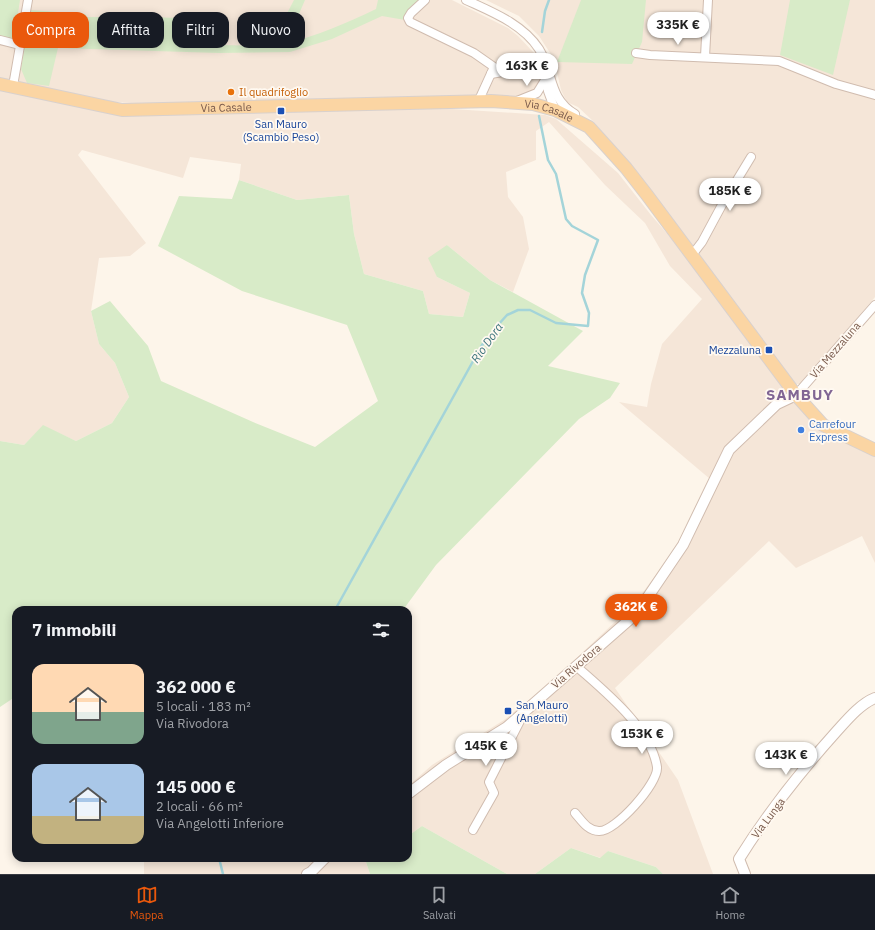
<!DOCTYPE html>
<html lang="it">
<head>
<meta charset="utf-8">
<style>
	body { margin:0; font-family:"IBM Plex Sans",sans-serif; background:#20242c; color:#f1f3f6; height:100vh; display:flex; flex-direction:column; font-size:15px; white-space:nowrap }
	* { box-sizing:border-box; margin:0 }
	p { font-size:13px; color:#9ea1a6 }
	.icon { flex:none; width:22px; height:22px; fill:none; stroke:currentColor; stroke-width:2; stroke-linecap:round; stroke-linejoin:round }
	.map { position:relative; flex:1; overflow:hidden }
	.panel { position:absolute; left:12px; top:606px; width:400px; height:256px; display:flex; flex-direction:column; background:#171b24; border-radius:12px; box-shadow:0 2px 10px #0003 }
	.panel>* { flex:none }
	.top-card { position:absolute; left:12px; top:12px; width:400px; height:36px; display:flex; gap:8px }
	.price { position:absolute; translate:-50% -34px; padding:0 9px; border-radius:14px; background:#fff; color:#222; font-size:13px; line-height:26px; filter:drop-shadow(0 1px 2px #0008) }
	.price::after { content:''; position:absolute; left:50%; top:24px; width:12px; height:9px; margin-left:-6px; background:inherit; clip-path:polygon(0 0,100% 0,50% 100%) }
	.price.selected { background:#ea580c; color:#fff }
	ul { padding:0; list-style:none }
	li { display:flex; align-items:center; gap:12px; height:100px; padding:0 20px }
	li span { display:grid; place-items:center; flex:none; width:112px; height:80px; border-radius:12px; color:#555 }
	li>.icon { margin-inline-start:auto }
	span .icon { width:48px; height:48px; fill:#fffc; stroke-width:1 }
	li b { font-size:17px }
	h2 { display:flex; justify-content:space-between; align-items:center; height:48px; padding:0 20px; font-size:17px }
	.pill { padding:0 14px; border-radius:12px; background:#171b24; box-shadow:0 2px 10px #0003; font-size:14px; line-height:36px }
	.pill.selected { background:#ea580c; color:#fff }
	.dock { display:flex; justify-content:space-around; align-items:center; height:56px; border-top:1px solid #363941; background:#171b24; font-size:11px; color:#9ea1a6 }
	.dock a { display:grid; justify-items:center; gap:2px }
	.dock .selected { color:#ea580c }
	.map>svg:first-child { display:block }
	.residential { fill:#f5e6d8 }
	.green { fill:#d8ebc8 }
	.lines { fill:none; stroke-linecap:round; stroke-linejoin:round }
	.stream { stroke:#a4d4d9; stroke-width:2.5 }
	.minor-casing { stroke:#d0bcaf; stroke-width:10 }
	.tertiary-casing { stroke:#d0bcaf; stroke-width:12 }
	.primary-casing { stroke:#d9d1cd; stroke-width:14 }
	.minor { stroke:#fff; stroke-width:8 }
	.tertiary { stroke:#fff; stroke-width:10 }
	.primary { stroke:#fbd5a3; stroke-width:12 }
	.food-dot { fill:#e8710a; stroke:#fff9f1; stroke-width:1.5 }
	.transit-dot { fill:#1a4fb4; stroke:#fff9f1; stroke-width:1.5 }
	.shop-dot { fill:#3f7fe0; stroke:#fff9f1; stroke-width:1.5 }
	.labels { text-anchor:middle; stroke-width:3.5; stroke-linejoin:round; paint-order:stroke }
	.food-label { font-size:11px; fill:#c56008; stroke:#fff9f1; text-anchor:start }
	.street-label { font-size:11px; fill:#795a4c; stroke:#fff9f1 }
	.transit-label { font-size:11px; fill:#164399; stroke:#fff9f1 }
	.shop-label { font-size:11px; fill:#366cbe; stroke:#fff9f1; text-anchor:start }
	.water-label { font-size:12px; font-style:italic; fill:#3f767e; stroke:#fff9f1 }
	.district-label { font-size:15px; font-weight:bold; letter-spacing:1px; fill:#816594; stroke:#fff9f1 }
</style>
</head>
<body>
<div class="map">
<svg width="875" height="874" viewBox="0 0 875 874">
	<rect width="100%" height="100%" fill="#fdf5ea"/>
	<g class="residential">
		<polygon points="0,0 25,0 12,79 8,81 0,79"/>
		<polygon points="30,0 452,0 508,28 518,36 535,54 542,77 538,89 527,96 154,104 111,102 16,83"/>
		<polygon points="486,0 875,0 875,297 801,384 795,384 620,152 593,121 578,107 567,102 561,90 554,59 539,36 519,16"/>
		<polygon points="0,88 122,116 437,108 545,115 556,119 618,173 651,215 689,259 821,428 875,454 875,563 862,536 796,568 769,541 615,688 678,780 713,874 663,874 656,867 608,851 601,858 571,848 535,874 507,874 422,826 408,836 408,786 432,765 504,720 549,684 635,603 677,546 710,479 619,402 647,407 651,384 662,344 702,299 670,266 645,223 605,185 549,122 536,131 536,160 506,172 508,197 523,217 529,249 513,292 490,280 447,245 437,277 470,293 463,317 429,314 423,291 364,274 354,234 349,195 297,200 239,180 241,164 190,157 183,178 82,150 78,155 146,243 130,256 99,258 91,311 99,344 115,363 129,397 112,423 76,441 43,426 24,445 0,441"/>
		<polygon points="144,858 373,858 366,862 370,874 144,874"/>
	</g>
	<g class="green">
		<polygon points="0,0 20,0 14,39 0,36"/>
		<path d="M294,0H305L286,44C318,35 345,24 376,9L378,0H420L405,20L382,16L332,39L290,52L219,53L58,48L49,86L27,83L21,69L30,10L85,14L87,17H112L114,16L180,18L217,21L218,45L270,46Z"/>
		<polygon points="581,0 646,0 642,42 632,64 557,62"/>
		<polygon points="790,0 850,0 833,75 780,55"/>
		<polygon points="239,180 297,200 349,195 354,234 364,274 423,291 429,314 463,317 470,293 437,277 428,258 447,245 490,280 583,331 548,366 620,383 610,398 579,419 436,565 403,610 16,610 16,699 12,699 0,707 0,441 24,445 43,425 76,441 112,423 129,397 115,363 99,344 91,311 110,301 148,346 161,381 253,422 315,447 378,401 347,325 242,291 158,246 179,196 232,199"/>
		<polygon points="422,826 507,874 370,874 366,862 373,858 408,858 408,836"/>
		<polygon points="571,848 600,858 608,851 656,867 663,874 535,874"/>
	</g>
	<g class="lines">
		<g class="stream">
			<polyline points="542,32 545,11 549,0"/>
			<polyline points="335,610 482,345 498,329 498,325 507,315 518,310 530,310 556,323 588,326 589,313 582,293 585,275 598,240 572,226 566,219 556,174 548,160 539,116"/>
			<polyline points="219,858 223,874"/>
		</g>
		<g class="minor-casing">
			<g id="minor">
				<polyline points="425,0 411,13 408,18 410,22 474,53 494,67 478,102"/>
				<path d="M466,0C492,12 523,24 539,49C554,73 548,98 575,114"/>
				<polyline points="0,40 20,45"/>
				<polyline points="636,53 650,55 779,61 836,84 875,95"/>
				<polyline points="705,57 708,0"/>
				<polyline points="544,67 548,91 555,110"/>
				<polyline points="491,74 502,72"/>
				<polyline points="13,86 28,0"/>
				<polyline points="517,101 537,93 545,80"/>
				<polyline points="692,255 702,242 723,203 751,157"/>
				<polyline points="796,395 875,305"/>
				<path d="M575,813C582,821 588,831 599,831C615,832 659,783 657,767C651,728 604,691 576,666"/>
				<polyline points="473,830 494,793 489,782 524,713"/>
			</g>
		</g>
		<g class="tertiary-casing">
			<g id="tertiary">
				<polyline points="408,794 446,765 507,727 637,613 683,545 729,450 777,404 796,395"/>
				<polyline points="307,874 311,872 325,858"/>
				<path d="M745,874L739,859C767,814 801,771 836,732C847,720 860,704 875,698"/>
			</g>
		</g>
		<g class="primary-casing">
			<g id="primary">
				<path id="s1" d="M0,84L122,110L491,101L533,104L555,110L589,127L626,168L647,195L796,395L823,425L875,450"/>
			</g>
		</g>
		<use href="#minor" class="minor"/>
		<use href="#tertiary" class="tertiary"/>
		<use href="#primary" class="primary"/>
	</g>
	<circle class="food-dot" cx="231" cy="92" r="4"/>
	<g class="transit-dot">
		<rect x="277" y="107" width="8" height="8" rx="2"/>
		<rect x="765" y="346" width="8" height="8" rx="2"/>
		<rect x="504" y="707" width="8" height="8" rx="2"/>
	</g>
	<circle class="shop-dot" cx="801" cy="430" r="4"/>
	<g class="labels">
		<g class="food-label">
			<text x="239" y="96">Il quadrifoglio</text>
		</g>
		<g class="street-label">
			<text dy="4" stroke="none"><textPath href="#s1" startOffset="229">Via Casale</textPath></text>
			<text dy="4" stroke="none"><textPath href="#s1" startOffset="553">Via Casale</textPath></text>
			<text transform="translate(835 350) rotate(-49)" y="4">Via Mezzaluna</text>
			<text transform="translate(576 666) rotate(-41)" y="4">Via Rivodora</text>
			<text transform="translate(768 818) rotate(-53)" y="4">Via Lunga</text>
		</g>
		<g class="transit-label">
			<text x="281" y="128">San Mauro<tspan x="281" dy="13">(Scambio Peso)</tspan></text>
			<text x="761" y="354" text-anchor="end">Mezzaluna</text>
			<text x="516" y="709" text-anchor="start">San Mauro<tspan x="516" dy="13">(Angelotti)</tspan></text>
		</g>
		<g class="shop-label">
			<text x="809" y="428">Carrefour<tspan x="809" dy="13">Express</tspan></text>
		</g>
		<g class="water-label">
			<text transform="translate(487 343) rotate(-55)" y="4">Rio Dora</text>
		</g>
		<g class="district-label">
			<text x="800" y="400">SAMBUY</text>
		</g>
	</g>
</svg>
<b class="price" style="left:678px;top:46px">335K €</b>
<b class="price" style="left:527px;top:87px">163K €</b>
<b class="price" style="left:730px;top:212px">185K €</b>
<b class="price selected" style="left:636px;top:628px">362K €</b>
<b class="price" style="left:642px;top:755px">153K €</b>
<b class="price" style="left:486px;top:767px">145K €</b>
<b class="price" style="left:786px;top:776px">143K €</b>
<div class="top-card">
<a class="pill selected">Compra</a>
<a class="pill">Affitta</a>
<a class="pill">Filtri</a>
<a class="pill">Nuovo</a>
</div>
<section class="panel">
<h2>7 immobili<svg class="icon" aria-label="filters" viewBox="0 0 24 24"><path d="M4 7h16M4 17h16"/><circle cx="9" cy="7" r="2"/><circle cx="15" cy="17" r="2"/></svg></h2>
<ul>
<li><span style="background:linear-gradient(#ffd9b3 60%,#7fa58c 0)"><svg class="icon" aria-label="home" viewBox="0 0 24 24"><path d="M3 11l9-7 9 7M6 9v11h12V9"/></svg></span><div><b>362 000 €</b><p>5 locali · 183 m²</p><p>Via Rivodora</p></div></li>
<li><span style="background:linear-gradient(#a9c7e8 65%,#c2b280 0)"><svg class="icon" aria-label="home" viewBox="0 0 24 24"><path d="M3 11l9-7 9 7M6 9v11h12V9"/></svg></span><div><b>145 000 €</b><p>2 locali · 66 m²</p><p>Via Angelotti Inferiore</p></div></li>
</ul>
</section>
</div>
<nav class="dock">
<a class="selected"><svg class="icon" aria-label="map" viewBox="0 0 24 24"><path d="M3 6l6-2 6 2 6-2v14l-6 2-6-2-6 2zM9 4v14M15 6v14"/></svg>Mappa</a>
<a><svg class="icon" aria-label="saved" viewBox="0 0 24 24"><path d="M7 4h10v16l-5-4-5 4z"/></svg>Salvati</a>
<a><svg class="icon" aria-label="home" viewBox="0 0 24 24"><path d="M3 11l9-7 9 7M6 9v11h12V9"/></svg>Home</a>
</nav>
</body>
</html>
